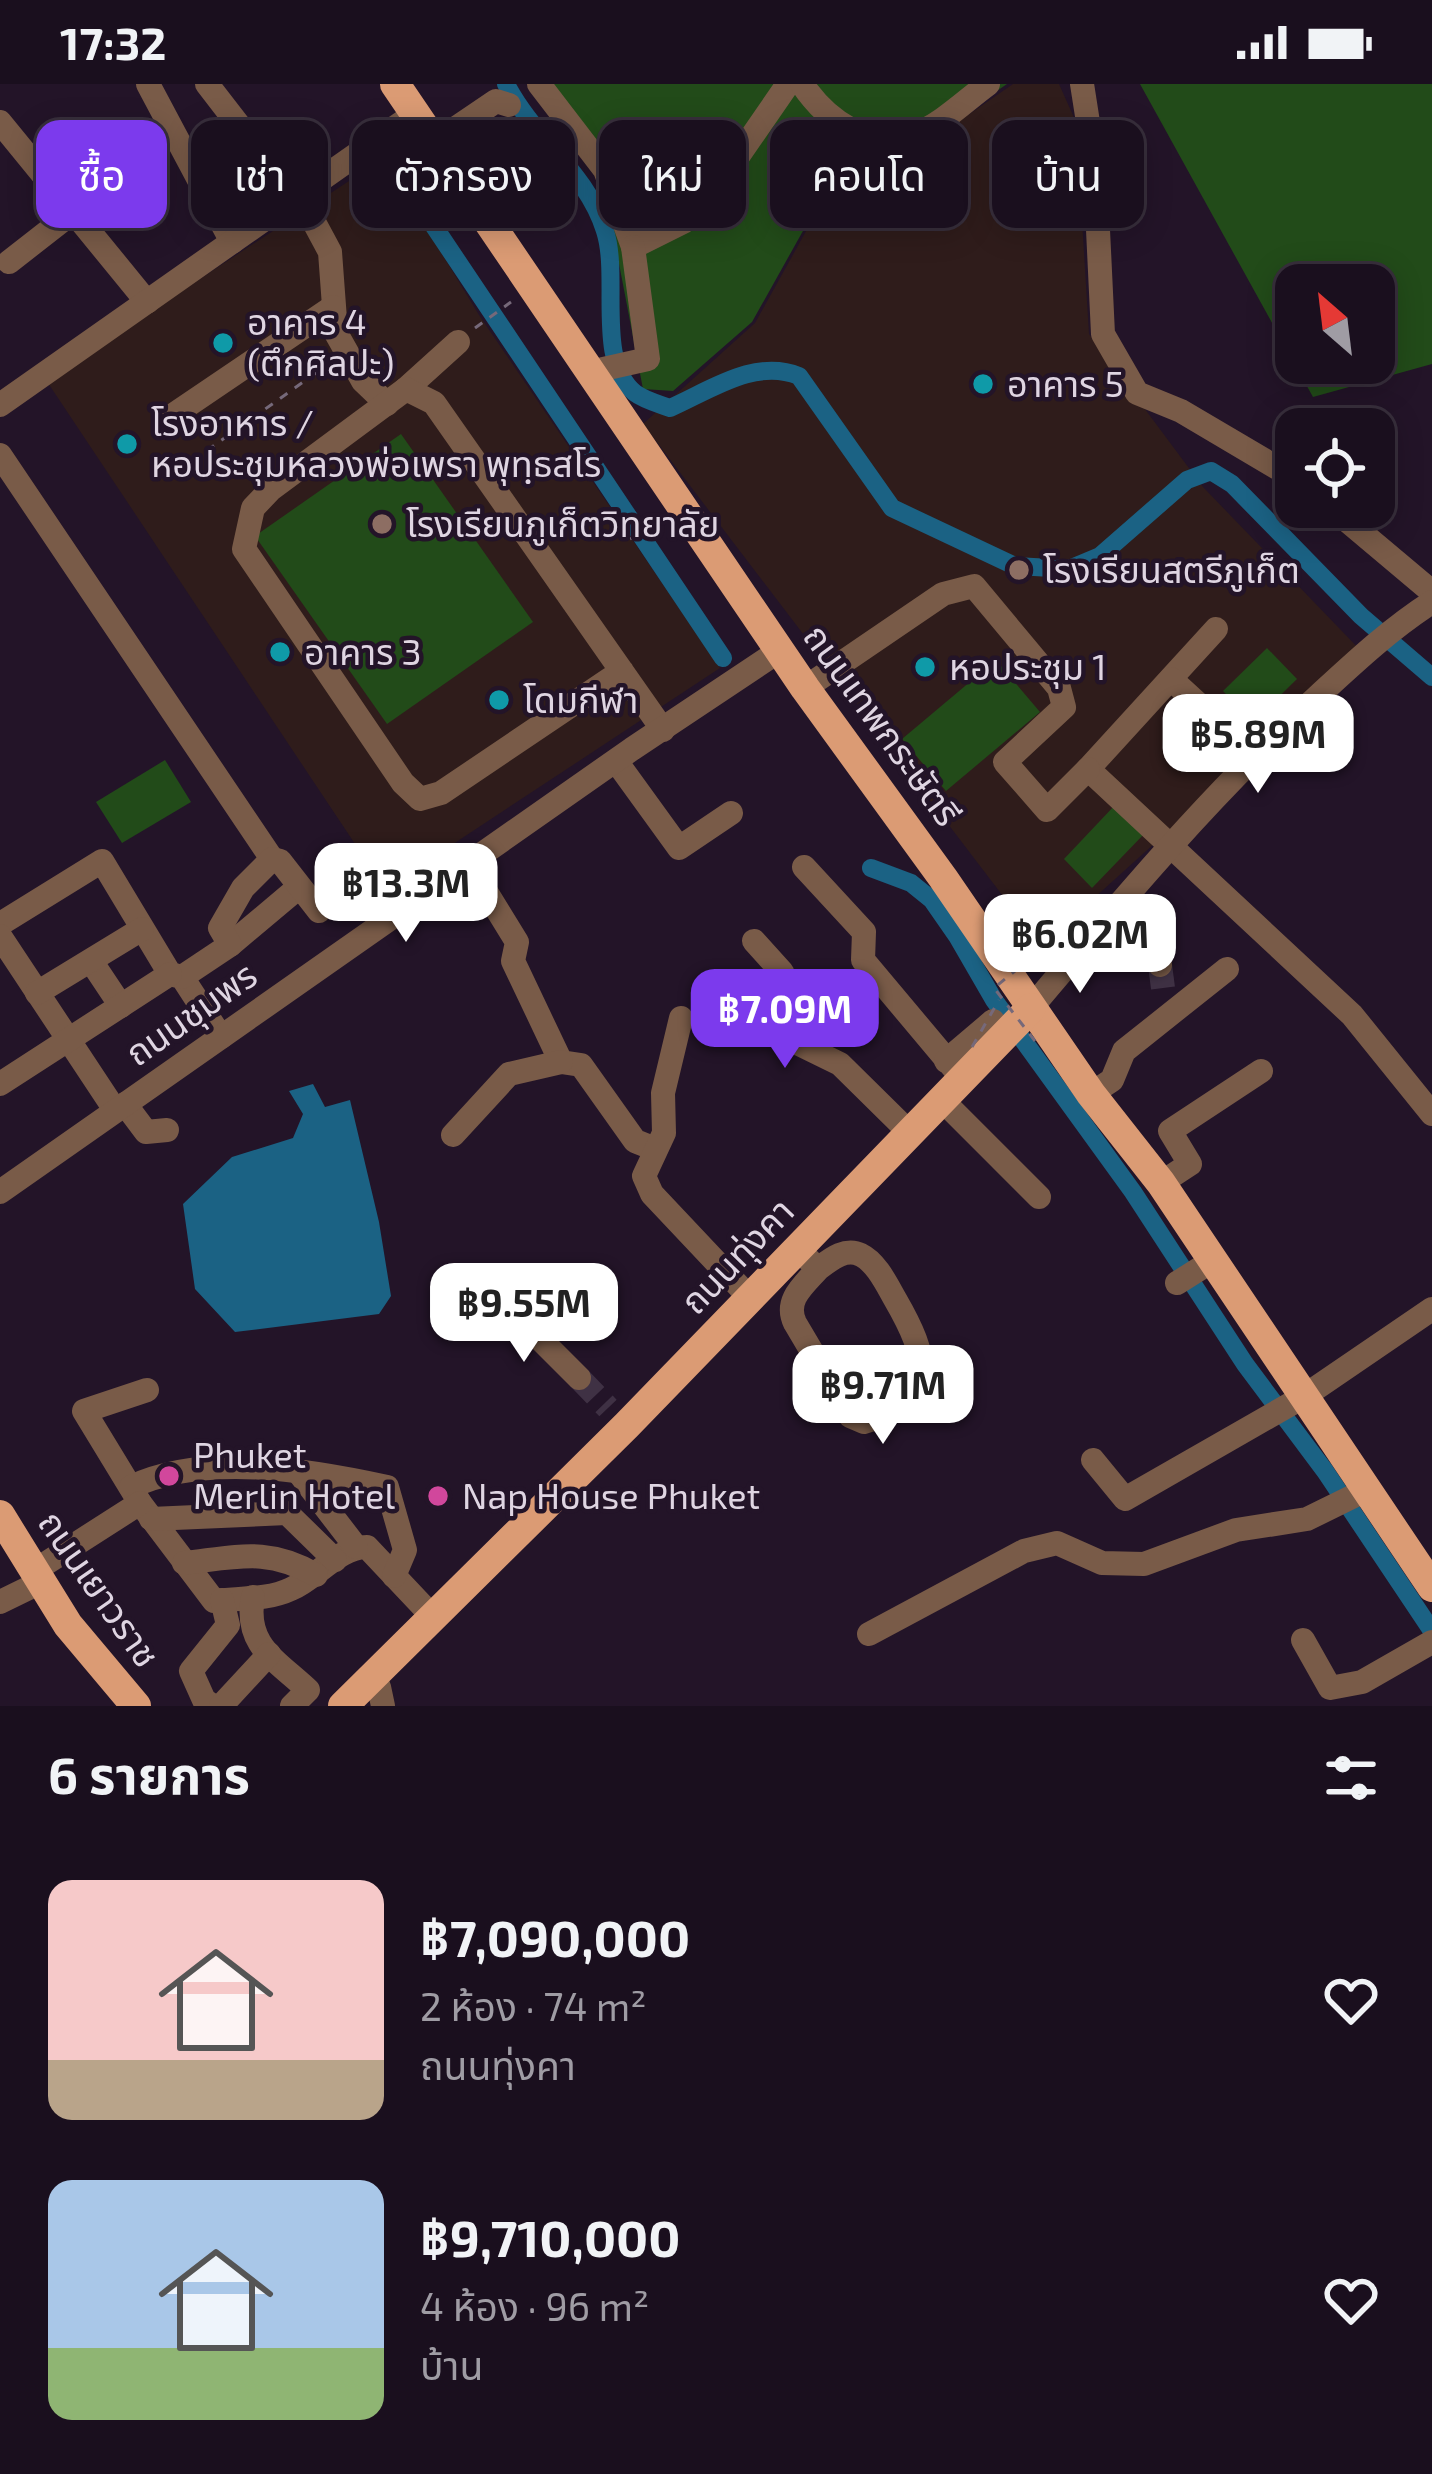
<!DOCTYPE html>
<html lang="th">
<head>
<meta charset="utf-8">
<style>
	body { margin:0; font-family:"Exo 2","Noto Sans Thai",sans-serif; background:#271d2b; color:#f1f3f6; height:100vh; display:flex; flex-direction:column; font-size:45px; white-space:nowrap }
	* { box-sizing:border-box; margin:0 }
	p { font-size:39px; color:#9f9ca4 }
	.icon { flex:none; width:66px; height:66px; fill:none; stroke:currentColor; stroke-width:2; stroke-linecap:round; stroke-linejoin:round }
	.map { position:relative; height:1622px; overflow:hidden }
	.sheet { display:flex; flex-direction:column; background:#1a0f1e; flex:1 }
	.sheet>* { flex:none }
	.banner { position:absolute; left:36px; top:36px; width:1362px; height:108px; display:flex; gap:24px }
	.needle { width:78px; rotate:332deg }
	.buttons { position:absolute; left:1275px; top:180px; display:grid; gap:24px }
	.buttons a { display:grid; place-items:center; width:120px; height:120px; border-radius:24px; background:#1a0f1e; box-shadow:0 6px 30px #0003,0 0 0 3px #382f3c; font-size:60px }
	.price { position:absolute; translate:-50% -102px; padding:0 27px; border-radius:24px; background:#fff; color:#222; font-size:39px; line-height:78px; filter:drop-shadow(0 3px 6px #0008) }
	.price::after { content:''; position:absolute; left:50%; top:72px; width:36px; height:27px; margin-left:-18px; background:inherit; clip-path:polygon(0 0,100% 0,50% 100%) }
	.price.active { background:#7c3aed; color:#fff }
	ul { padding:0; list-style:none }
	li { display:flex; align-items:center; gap:36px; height:300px; padding:0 48px }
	li span { display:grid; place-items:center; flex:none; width:336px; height:240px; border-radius:24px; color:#555 }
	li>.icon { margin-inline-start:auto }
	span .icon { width:144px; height:144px; fill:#fffc; stroke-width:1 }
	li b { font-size:51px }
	h2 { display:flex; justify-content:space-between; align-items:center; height:144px; padding:0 48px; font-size:51px }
	.pill { padding:0 42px; border-radius:24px; background:#1a0f1e; box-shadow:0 6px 30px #0003,0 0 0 3px #382f3c; font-size:42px; line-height:108px }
	.pill.active { background:#7c3aed; color:#fff }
	.status { display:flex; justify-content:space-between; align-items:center; height:84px; padding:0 60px; background:#1a0f1e; direction:ltr }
	.status svg { height:33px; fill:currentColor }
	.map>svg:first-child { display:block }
	.education { fill:#2f1c1b }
	.green { fill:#224b19; fill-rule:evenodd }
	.water { fill:#1b6284 }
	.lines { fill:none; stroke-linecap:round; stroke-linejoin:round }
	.canal { stroke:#1b6284; stroke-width:18 }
	.minor-tunnel { stroke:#3f3144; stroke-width:24; stroke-dasharray:24 12; stroke-linecap:butt }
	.path { stroke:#76697a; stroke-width:3; stroke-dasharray:9 9; stroke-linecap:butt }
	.minor { stroke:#795b48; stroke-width:24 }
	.major { stroke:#db9b74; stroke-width:30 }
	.path-bridge { stroke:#76697a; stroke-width:3; stroke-dasharray:9 9; stroke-linecap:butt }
	.culture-dot { fill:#0f9aa8; stroke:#231428; stroke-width:4.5 }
	.education-dot { fill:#8d6e63; stroke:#231428; stroke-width:4.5 }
	.hotel-dot { fill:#d1479c; stroke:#231428; stroke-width:4.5 }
	.labels { text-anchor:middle; stroke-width:9; stroke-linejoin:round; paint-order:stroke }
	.poi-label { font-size:36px; fill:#dfd5e2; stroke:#231428; text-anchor:start }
	.street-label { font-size:36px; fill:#dfd5e2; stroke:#231428 }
</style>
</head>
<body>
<div class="status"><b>17:32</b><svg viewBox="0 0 49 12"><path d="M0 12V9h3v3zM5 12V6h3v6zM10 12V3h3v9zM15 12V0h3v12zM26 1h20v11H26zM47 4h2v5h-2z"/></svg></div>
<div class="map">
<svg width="1432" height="1622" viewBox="0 0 1432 1622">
	<rect width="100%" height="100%" fill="#231428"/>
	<g class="education">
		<polygon points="1013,0 1059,0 1076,38 1089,250 1203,403 1364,570 1041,862 643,340 755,239 810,140"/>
		<polygon points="384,74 479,231 720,584 385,805 46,296"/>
	</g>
	<g class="green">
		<polygon points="533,0 1007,0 808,138 752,238 673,307 643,305 603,96"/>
		<path d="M1140,0H1432V280L1313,313ZM1296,201H1374V279H1296Z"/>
		<polygon points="401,350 533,538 387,640 255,452"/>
		<polygon points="1267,564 1297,595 1253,638 1223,607"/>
		<polygon points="996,576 1040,628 946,707 902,655"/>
		<polygon points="165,676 191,718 122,759 96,718"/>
		<polygon points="1116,720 1145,749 1092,804 1064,775"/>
	</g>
	<polygon class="water" points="313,1000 325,1023 350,1016 379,1138 391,1212 379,1230 235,1248 195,1205 183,1120 232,1073 293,1054 303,1030 289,1007"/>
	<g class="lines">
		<g class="canal">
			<path d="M506,0C533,53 588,90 605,147C620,193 595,277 635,309C644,316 659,320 670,324C711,306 755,274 799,292L892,424L1015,482L1069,485L1100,472L1187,396L1211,387L1232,400L1361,532L1432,593"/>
			<polyline points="393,81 723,574"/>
			<polyline points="871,784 911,799 932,816 957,852 994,916 1133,1108 1245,1280 1325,1387 1432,1547"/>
		</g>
		<g class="minor-tunnel">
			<polyline points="1160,881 1163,904"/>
			<polyline points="579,1294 608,1324"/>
		</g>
		<g class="path">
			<polyline points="475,244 511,218"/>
			<polyline points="192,377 330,279"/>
			<polyline points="630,455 659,435"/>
		</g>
		<g class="minor">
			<polyline points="148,0 232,158"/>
			<polyline points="207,0 315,140 330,168 336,249 363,297 387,320"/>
			<polyline points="539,0 605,86 633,163 683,138 712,110 788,0"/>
			<path d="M802,0C827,37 870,68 916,50C942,40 966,16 988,0"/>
			<polyline points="1082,0 1095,83 1103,250 1137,309 1181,327 1296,395"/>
			<polyline points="0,38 147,218"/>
			<polyline points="434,59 496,17 509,21"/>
			<polyline points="9,178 73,128"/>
			<polyline points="590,288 648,275 633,163"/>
			<polyline points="406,305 458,258"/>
			<polyline points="0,321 414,30"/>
			<polyline points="163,338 333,223"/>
			<polyline points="0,371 272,775"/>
			<polyline points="1331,423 1432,508"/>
			<polyline points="1216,545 1088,685 1352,931 1432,1030"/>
			<polyline points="622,587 441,709 420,715 403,699 244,465 253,424 271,405 406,305 434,319 663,646"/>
			<polyline points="1171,595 1255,672"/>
			<polyline points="805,604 943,510 974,502 1059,604 1064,623 1005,678 1047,726 1088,685"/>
			<polyline points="616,677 679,764 731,729"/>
			<polyline points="469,780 517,858 513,877 561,978 581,981 635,1057 655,1065"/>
			<polyline points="804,783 864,848 863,876 962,994"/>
			<polyline points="1119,820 1155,854 1160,881"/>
			<polyline points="0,840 102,777 170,890 182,893 221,953"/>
			<polyline points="0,852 115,1026"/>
			<polyline points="754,857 782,888 773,931 778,945 793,957 840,980 910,1049"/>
			<polyline points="230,861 299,803"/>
			<polyline points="91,877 121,922"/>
			<polyline points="182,893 230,861 220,844 243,804 272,775 280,777 319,827"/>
			<polyline points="37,909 142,845"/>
			<path d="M1031,924C1122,816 1214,707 1318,612C1355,578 1390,545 1432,518"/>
			<polyline points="681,934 663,1009 664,1049 644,1092 652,1110 751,1215"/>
			<polyline points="946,977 993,937"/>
			<polyline points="0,1000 170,890"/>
			<polyline points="1091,1010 1112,996 1124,967 1227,885"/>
			<polyline points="942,1016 1039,1113"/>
			<polyline points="125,1020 146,1048 167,1046"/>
			<polyline points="453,1051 509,990 561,978"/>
			<polyline points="1161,1099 1190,1080 1170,1047 1261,987"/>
			<polyline points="0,1108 632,665 779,567"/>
			<path d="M798,1165L818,1185C804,1201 784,1216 795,1239L850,1332L864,1338C941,1315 928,1272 895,1215C887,1201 876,1178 861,1171C845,1163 830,1176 818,1185"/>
			<polyline points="1177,1199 1212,1177"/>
			<polyline points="511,1226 579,1294"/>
			<path d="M147,1306L84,1327L140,1419L214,1517C239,1514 268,1516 291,1505C317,1494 338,1463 367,1463L433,1533"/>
			<polyline points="1093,1376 1125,1415 1303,1313 1432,1225"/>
			<polyline points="296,1385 356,1463"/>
			<path d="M131,1403C204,1368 309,1386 387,1403L405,1466L394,1492"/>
			<polyline points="151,1435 287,1429 335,1476"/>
			<path d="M184,1479C238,1473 268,1463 316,1491"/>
			<polyline points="34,1487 140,1419"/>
			<path d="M253,1513C244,1561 276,1576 308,1606L292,1622"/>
			<polyline points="0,1518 41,1498"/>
			<polyline points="869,1550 1024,1467 1057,1459 1102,1479 1144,1480 1236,1446 1307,1435 1366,1406"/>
			<polyline points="1303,1556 1330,1604 1362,1598 1432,1558"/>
			<polyline points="369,1595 379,1603 383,1622"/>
			<polyline points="213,1622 204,1616 191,1587 228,1541 222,1516"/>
			<polyline points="221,1622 269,1570"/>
		</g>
		<g class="major">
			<polyline points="395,0 805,604 943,794 1091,1010 1161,1099 1432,1503"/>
			<path d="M984,852C1018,866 1047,876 1083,862"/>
			<polyline points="0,1431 68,1541 136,1622"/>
			<polyline points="343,1622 627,1341 1031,924"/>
		</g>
		<g class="path-bridge">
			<polyline points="1035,957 994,904 1062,849 1090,878"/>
			<polyline points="972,963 999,916"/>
		</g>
	</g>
	<g class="culture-dot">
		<circle cx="223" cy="259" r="12"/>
		<circle cx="983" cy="300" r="12"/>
		<circle cx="127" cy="360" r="12"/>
		<circle cx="280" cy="568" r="12"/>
		<circle cx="925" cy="583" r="12"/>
		<circle cx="499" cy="616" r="12"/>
	</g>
	<g class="education-dot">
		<circle cx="382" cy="440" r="12"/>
		<circle cx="1019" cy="486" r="12"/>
	</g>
	<g class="hotel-dot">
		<circle cx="169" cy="1392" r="12"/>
		<circle cx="438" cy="1412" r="12"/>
	</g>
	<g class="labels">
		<g class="poi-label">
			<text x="247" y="251">อาคาร 4<tspan x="247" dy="41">(ตึกศิลปะ)</tspan></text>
			<text x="1007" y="313">อาคาร 5</text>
			<text x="151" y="352">โรงอาหาร /<tspan x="151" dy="41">หอประชุมหลวงพ่อเพรา พุทฺธสโร</tspan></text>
			<text x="406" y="453">โรงเรียนภูเก็ตวิทยาลัย</text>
			<text x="1043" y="499">โรงเรียนสตรีภูเก็ต</text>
			<text x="304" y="581">อาคาร 3</text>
			<text x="949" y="596">หอประชุม 1</text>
			<text x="523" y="629">โดมกีฬา</text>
			<text x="193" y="1384">Phuket<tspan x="193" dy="41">Merlin Hotel</tspan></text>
			<text x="462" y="1425">Nap House Phuket</text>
		</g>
		<g class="street-label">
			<text transform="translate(882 641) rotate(54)" y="13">ถนนเทพกระษัตรี</text>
			<text transform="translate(191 930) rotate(-35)" y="13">ถนนชุมพร</text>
			<text transform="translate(737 1172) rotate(-46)" y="13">ถนนทุ่งคา</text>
			<text transform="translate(99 1505) rotate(55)" y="13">ถนนเยาวราช</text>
		</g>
	</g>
</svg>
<div class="buttons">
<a><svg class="needle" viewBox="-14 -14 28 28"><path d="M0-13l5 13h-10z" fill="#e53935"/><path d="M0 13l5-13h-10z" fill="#9f9ca4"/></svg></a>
<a><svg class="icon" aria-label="locate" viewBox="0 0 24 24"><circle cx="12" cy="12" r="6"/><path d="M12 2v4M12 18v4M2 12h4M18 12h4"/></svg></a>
</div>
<b class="price" style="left:1258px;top:712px">฿5.89M</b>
<b class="price" style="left:406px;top:861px">฿13.3M</b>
<b class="price" style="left:1080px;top:912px">฿6.02M</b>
<b class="price active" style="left:785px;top:987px">฿7.09M</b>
<b class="price" style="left:524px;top:1281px">฿9.55M</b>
<b class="price" style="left:883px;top:1363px">฿9.71M</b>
<div class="banner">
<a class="pill active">ซื้อ</a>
<a class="pill">เช่า</a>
<a class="pill">ตัวกรอง</a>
<a class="pill">ใหม่</a>
<a class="pill">คอนโด</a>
<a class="pill">บ้าน</a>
</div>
</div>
<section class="sheet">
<h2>6 รายการ<svg class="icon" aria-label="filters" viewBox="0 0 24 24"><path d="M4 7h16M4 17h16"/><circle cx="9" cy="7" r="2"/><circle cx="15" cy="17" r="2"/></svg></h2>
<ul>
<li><span style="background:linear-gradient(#f6c9c9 75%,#b9a48a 0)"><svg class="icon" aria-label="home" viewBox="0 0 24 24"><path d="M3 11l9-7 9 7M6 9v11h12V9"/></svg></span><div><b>฿7,090,000</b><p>2 ห้อง · 74 m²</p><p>ถนนทุ่งคา</p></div><svg class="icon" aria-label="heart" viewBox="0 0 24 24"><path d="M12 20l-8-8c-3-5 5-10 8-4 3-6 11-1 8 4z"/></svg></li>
<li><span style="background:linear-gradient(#a9c7e8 70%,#8fb573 0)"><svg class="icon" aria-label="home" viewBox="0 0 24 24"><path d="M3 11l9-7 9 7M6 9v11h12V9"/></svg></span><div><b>฿9,710,000</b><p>4 ห้อง · 96 m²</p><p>บ้าน</p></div><svg class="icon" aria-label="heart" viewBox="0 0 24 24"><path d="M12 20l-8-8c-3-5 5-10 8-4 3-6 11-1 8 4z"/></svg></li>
</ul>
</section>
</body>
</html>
